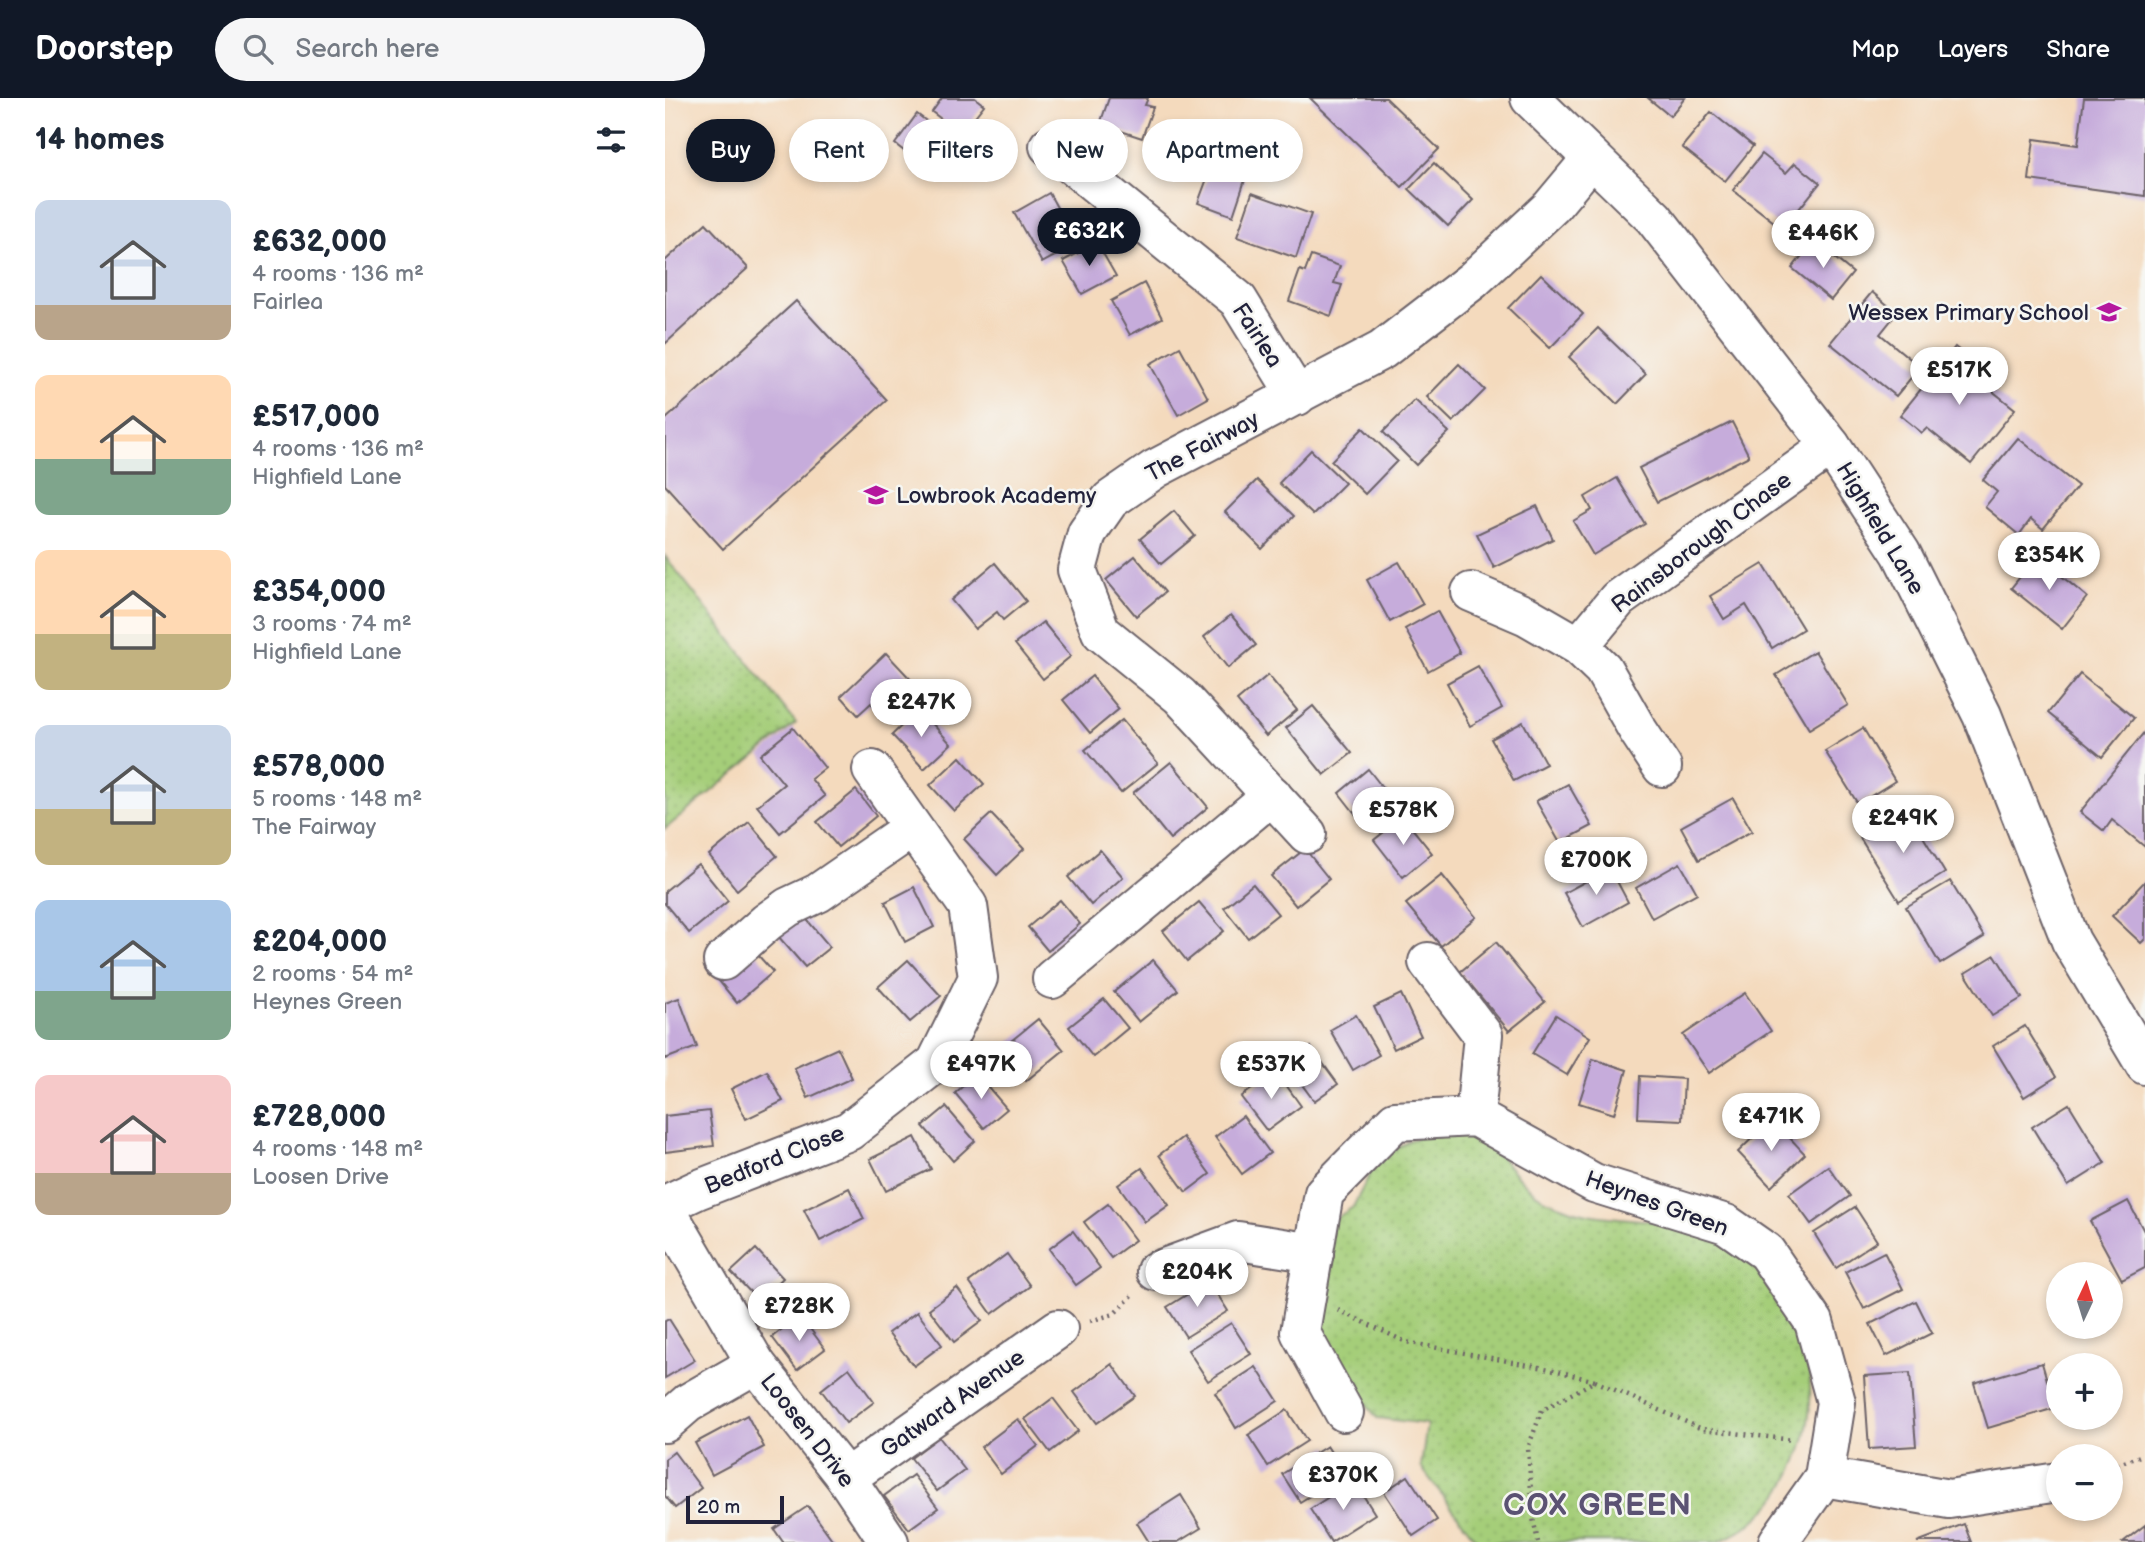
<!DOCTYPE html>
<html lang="en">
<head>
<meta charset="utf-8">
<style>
	body { margin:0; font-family:"Balsamiq Sans",sans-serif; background:#f6f6f7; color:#1f2937; height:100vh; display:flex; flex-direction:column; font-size:26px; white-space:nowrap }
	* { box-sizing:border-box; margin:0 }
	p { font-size:23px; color:#747a83 }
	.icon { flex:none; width:38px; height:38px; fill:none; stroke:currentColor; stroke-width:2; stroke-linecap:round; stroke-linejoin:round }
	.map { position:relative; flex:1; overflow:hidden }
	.panel { display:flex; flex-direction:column; background:#fff; width:665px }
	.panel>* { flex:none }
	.guide { position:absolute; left:21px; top:21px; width:665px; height:63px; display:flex; gap:14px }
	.needle { width:46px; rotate:4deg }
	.buttons { position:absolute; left:1381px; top:1164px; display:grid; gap:14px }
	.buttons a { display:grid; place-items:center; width:77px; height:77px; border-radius:50%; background:#fff; box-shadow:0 4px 10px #0003; font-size:35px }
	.scale { position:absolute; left:21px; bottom:18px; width:98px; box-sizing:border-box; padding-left:7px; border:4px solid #22223b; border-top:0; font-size:19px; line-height:24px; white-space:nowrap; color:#22223b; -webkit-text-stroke:5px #f6f6f2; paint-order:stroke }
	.price { position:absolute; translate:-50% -60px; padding:0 16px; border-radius:24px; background:#fff; color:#222; font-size:23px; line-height:46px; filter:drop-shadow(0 2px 4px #0008) }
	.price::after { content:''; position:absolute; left:50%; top:42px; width:21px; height:16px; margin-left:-10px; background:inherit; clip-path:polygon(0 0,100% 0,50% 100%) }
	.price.on { background:#111827; color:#fff }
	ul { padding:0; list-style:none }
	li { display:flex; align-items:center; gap:21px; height:175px; padding:0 35px }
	li span { display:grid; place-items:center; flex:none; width:196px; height:140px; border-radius:14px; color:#555 }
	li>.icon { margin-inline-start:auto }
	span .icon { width:84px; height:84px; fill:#fffc; stroke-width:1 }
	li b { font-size:30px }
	h2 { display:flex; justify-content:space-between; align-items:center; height:84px; padding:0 35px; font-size:30px }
	.tag { padding:0 24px; border-radius:32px; background:#fff; box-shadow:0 4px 10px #0003; font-size:24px; line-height:63px }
	.tag.on { background:#111827; color:#fff }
	header { display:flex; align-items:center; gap:42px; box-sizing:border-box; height:98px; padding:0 35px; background:#111827; color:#fff }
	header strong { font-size:33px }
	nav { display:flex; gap:38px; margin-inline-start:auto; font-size:24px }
	.search { width:490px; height:63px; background:#f6f6f7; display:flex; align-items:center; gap:18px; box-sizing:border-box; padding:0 24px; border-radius:38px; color:#747a83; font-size:26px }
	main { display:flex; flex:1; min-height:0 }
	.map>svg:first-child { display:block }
	.park { fill:url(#park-dots); stroke:#64785a; stroke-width:2 }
	.building { fill:#c6acdb }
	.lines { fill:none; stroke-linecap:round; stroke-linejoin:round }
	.minor-casing { stroke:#6c6268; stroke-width:42 }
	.path { stroke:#6c6268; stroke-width:4.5; stroke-dasharray:2 5; stroke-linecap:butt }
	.minor { stroke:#fff; stroke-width:38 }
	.labels { text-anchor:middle; stroke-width:5; stroke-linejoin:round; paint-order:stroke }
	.poi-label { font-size:23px; fill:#22223b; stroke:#f6f6f2; text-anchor:end }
	.street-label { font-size:23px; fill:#22223b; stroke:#f6f6f2 }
	.district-label { font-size:30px; font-weight:bold; letter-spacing:2px; fill:#5b5273; stroke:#f6f6f2 }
</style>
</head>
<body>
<header>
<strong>Doorstep</strong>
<div class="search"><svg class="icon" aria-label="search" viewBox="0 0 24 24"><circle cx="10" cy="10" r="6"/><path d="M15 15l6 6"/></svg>Search here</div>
<nav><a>Map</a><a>Layers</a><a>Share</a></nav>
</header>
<main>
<section class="panel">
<h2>14 homes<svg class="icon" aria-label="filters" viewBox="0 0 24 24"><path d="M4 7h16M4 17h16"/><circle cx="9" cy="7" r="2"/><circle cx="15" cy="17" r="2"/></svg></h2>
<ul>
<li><span style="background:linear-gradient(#c9d6e8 75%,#b9a48a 0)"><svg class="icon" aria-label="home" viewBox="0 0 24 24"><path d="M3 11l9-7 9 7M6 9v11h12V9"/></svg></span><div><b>£632,000</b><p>4 rooms · 136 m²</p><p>Fairlea</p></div></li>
<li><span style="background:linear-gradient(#ffd9b3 60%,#7fa58c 0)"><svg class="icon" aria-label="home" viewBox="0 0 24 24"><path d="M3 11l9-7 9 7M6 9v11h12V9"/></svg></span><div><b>£517,000</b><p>4 rooms · 136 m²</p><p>Highfield Lane</p></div></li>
<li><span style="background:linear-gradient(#ffd9b3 60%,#c2b280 0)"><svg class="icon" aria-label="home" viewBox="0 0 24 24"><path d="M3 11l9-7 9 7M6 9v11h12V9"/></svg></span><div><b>£354,000</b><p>3 rooms · 74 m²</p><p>Highfield Lane</p></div></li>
<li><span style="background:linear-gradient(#c9d6e8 60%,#c2b280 0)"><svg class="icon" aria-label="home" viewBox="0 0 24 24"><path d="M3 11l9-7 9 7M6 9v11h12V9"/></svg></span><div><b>£578,000</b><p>5 rooms · 148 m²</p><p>The Fairway</p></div></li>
<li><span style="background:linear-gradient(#a9c7e8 65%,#7fa58c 0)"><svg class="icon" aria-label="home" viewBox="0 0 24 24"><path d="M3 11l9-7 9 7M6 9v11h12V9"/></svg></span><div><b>£204,000</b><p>2 rooms · 54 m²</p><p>Heynes Green</p></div></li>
<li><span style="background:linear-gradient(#f6c9c9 70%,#b9a48a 0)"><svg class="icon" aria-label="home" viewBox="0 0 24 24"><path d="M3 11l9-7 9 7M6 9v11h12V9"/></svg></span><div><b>£728,000</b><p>4 rooms · 148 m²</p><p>Loosen Drive</p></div></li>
</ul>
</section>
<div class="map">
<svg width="1480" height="1444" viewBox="0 0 1480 1444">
	<defs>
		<pattern id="park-dots" width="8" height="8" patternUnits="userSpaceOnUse" patternTransform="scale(1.75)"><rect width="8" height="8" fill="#a5ce79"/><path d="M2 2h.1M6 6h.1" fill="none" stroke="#8eb16a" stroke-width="1.8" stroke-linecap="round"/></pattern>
	</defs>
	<rect width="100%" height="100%" fill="#f6f6f2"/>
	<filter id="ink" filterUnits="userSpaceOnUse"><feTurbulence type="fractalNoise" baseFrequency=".0143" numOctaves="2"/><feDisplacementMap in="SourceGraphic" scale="14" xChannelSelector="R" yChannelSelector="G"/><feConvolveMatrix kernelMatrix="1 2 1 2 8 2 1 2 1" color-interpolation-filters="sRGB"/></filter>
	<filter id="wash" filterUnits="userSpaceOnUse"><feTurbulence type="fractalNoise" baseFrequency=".00686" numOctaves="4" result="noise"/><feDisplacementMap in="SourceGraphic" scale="28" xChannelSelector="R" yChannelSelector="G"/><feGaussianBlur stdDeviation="1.57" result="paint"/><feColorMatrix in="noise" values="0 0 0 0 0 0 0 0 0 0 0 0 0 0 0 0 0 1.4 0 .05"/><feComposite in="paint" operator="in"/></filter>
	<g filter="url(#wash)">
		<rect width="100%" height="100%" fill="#f4dabd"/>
		<g class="park">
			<polygon points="0,458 131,625 0,731"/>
			<path d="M774,1035C782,1035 793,1034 801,1036C835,1046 848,1083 878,1100C886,1105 898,1108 907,1112C954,1127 1033,1116 1073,1146C1085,1154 1098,1181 1105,1194C1120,1218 1140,1247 1144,1275C1153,1341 1118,1421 1052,1444H813L756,1369L762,1326L712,1320L651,1239L667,1123L688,1109L711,1064L745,1042Z"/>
		</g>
		<g id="blocks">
			<g class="building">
				<polygon points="277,0 310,0 319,7 296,36 267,14"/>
				<polygon points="444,0 483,0 480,7 488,9 477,40 435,26"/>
				<polygon points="645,0 721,0 774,51 737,89"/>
				<polygon points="983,0 1020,0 1005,18"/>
				<polygon points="1419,0 1480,0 1480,98 1364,82 1369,41 1413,47"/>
				<polygon points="1046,14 1088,48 1060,83 1017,49"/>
				<polygon points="252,16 293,47 270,77 230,46"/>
				<polygon points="498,31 533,44 520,79 486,66"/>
				<polygon points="1097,56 1121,75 1130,65 1155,85 1118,131 1068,92"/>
				<polygon points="769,65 808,102 783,128 744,91"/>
				<polygon points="546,70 580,82 568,118 533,105"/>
				<polygon points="384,95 412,146 377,165 349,115"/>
				<polygon points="587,95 646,116 631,160 572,139"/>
				<polygon points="41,125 83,170 0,246 0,163"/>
				<polygon points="1149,143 1188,175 1166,202 1127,170"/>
				<polygon points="432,145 451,178 417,196 398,163"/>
				<polygon points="646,158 675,168 669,185 677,187 666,218 624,203 635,172 640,174"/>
				<polygon points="876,176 918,216 885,250 843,210"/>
				<polygon points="479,185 497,220 465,237 446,203"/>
				<polygon points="1207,194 1232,215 1215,236 1255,269 1231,298 1165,245"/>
				<polygon points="131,203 222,302 58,451 0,387 0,322"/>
				<polygon points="933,230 981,276 952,306 904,259"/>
				<polygon points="515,249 543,300 513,317 485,266"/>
				<polygon points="1290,249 1318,271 1311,280 1350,311 1306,366 1262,330 1257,335 1235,317"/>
				<polygon points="794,266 820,292 788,324 762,299"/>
				<polygon points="750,302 784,334 751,367 718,334"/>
				<polygon points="1067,324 1084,358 992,404 974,370"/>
				<polygon points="698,330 732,363 700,396 666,363"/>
				<polygon points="1353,340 1413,388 1378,431 1366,421 1354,437 1320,409 1332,394 1318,382"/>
				<polygon points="646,352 680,385 648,417 614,385"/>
				<polygon points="952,380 980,426 928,457 908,423 927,412 920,399"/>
				<polygon points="592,382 629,418 597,451 560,414"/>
				<polygon points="872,408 888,441 829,470 812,436"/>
				<polygon points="509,413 530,438 496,466 475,441"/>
				<polygon points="470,458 500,494 471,518 441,482"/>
				<polygon points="1372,458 1422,499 1397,531 1346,490"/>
				<polygon points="734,464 758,506 725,524 702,482"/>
				<polygon points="330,465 361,503 338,522 332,514 310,531 286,502"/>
				<polygon points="1098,466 1138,531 1107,550 1081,507 1059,521 1045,498"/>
				<polygon points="772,513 795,555 763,573 740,531"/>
				<polygon points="566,517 591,547 563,570 539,539"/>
				<polygon points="378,524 406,558 378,581 350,546"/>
				<polygon points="1150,553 1183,607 1144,631 1111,577"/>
				<polygon points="221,555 251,587 219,617 206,605 193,617 176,598"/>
				<polygon points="813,568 837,610 805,628 782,585"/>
				<polygon points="1415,576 1469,620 1437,659 1383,615"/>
				<polygon points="603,577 632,612 601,638 572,603"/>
				<polygon points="427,578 454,611 425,635 398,602"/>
				<polygon points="648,608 687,655 659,677 621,630"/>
				<polygon points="254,611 286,646 259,671 227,637"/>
				<polygon points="457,622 493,665 456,695 420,652"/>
				<polygon points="858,624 881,666 849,683 826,641"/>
				<polygon points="128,630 160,670 146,681 160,698 115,735 92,708 119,686 95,657"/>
				<polygon points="1198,630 1230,683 1193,706 1160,653"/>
				<polygon points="1480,633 1480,749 1447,722 1439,733 1415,714"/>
				<polygon points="295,659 319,686 289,713 265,687"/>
				<polygon points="506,664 543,709 505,741 468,695"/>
				<polygon points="703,671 732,708 703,732 674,695"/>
				<polygon points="903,686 927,728 895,745 871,703"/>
				<polygon points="191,692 211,718 173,749 152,724"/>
				<polygon points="1068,700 1087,733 1034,762 1016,729"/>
				<polygon points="1242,712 1280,775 1234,803 1195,740"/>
				<polygon points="326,716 359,751 332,777 299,741"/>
				<polygon points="738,719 767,755 738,779 709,742"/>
				<polygon points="84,724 112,758 72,792 44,757"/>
				<polygon points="640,751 664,781 631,808 606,778"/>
				<polygon points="435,752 458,779 426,807 403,779"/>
				<polygon points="1015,765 1032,795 987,820 971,790"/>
				<polygon points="33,766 63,803 24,835 0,806 0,793"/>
				<polygon points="945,770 963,804 918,829 899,795"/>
				<polygon points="777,777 811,819 776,848 741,806"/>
				<polygon points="1285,783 1319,839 1275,866 1241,809"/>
				<polygon points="1480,783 1480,841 1476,845 1447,818"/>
				<polygon points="588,786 613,816 583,840 559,810"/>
				<polygon points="249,789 269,829 240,844 220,804"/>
				<polygon points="395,802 415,826 383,853 363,829"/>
				<polygon points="534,804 559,833 522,863 498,833"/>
				<polygon points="138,817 165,849 140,869 113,838"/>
				<polygon points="831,844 880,904 844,933 795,874"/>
				<polygon points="85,848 108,874 72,905 50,878"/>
				<polygon points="1330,857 1357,900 1327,918 1300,875"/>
				<polygon points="243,862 276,898 245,924 213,889"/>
				<polygon points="488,862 513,892 474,924 449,894"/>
				<polygon points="1080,895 1106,933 1044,975 1018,937"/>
				<polygon points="736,896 756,938 729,951 709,909"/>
				<polygon points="14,900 32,949 0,961 0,905"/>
				<polygon points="439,901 463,930 428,959 404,929"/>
				<polygon points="691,917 714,957 688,972 665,932"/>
				<polygon points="891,917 925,939 902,977 867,956"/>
				<polygon points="373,921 399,952 361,983 335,952"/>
				<polygon points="1360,928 1391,979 1359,999 1328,948"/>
				<polygon points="646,949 673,986 649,1003 622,966"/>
				<polygon points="173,950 187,980 143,1000 129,970"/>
				<polygon points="928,961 962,972 949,1016 914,1005"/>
				<polygon points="102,973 118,1003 81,1021 66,991"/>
				<polygon points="611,973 636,1008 602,1033 576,999"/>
				<polygon points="312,976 342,1011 319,1030 290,995"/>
				<polygon points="975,978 1019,981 1017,1022 973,1020"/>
				<polygon points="1404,1006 1440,1065 1403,1088 1367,1029"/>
				<polygon points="281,1009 310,1043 288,1063 258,1028"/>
				<polygon points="44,1013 49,1048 0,1054 0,1018"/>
				<polygon points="578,1018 605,1055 577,1076 550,1039"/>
				<polygon points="1107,1021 1140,1056 1106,1089 1073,1054"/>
				<polygon points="250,1039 266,1071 221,1093 205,1061"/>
				<polygon points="518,1039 545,1076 521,1094 494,1057"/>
				<polygon points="1163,1068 1185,1098 1146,1126 1124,1096"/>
				<polygon points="477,1070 504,1107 480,1124 453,1087"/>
				<polygon points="184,1090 199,1121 155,1143 139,1112"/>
				<polygon points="1463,1103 1480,1135 1480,1170 1457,1182 1425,1123"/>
				<polygon points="443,1106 470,1142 446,1160 419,1124"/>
				<polygon points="1190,1109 1212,1143 1171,1170 1149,1135"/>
				<polygon points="408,1133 435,1170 411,1187 384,1151"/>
				<polygon points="91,1151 118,1180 94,1203 66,1174"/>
				<polygon points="1219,1154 1238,1191 1199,1211 1180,1174"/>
				<polygon points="342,1156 365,1188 327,1216 304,1184"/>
				<polygon points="544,1183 563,1213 521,1239 502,1209"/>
				<polygon points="292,1190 317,1223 289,1244 264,1211"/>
				<polygon points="1251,1203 1267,1235 1221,1258 1205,1226"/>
				<polygon points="252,1214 277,1247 249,1268 223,1235"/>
				<polygon points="135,1217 160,1251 132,1272 107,1239"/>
				<polygon points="4,1221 30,1262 0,1280 0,1223"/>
				<polygon points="566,1225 586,1256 543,1283 523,1252"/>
				<polygon points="1377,1265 1390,1310 1323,1330 1309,1285"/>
				<polygon points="447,1266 470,1298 432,1325 409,1294"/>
				<polygon points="591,1269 613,1303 571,1330 550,1295"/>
				<polygon points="184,1270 209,1304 181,1325 156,1292"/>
				<polygon points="1245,1275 1251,1348 1204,1351 1199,1278"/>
				<polygon points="388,1300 413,1333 385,1354 360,1321"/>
				<polygon points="622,1312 642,1343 603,1368 583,1337"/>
				<polygon points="82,1317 99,1349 47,1377 30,1345"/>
				<polygon points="353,1321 373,1348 336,1376 316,1349"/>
				<polygon points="274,1339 300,1372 272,1393 246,1360"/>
				<polygon points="662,1348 680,1376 635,1404 617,1376"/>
				<polygon points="9,1354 36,1390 10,1410 0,1398 0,1361"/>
				<polygon points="248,1377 273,1410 244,1431 219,1398"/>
				<polygon points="743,1378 772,1422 748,1438 719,1394"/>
				<polygon points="689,1383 710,1416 666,1444 645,1411"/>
				<polygon points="516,1397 536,1430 513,1444 484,1444 472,1425"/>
				<polygon points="143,1408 169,1444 118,1444 109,1431"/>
				<polygon points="1299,1426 1306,1444 1252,1444"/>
				<polygon points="1480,1427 1480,1444 1458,1444"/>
			</g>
		</g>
	</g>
	<g filter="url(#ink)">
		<use href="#blocks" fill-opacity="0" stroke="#6c6268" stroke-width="2"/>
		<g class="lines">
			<g class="minor-casing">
				<g id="minor">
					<polyline points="865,0 989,120 1166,348 1236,455 1317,617 1406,843 1480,967"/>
					<polyline points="384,48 573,202 632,298"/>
					<polyline points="806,494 862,518 914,548 938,571 972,631 997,669"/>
					<polyline points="914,548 953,501 1166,348"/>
					<polyline points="642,736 515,598 436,534 412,472 422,435 445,402 490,371 717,252 808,182 886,109 927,60"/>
					<polyline points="58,863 102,824 123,809 153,795 247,730"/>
					<polyline points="763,864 818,937 810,1019"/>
					<polyline points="387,881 607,697"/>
					<polyline points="0,1107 32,1092 184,1033 271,965 313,880 303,808 207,672"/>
					<polyline points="0,1110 91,1266 181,1380 224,1444"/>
					<polyline points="491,1173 573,1143 649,1155"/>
					<polyline points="679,1314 635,1234 659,1095 730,1023 810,1019 929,1085 1061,1126 1101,1154 1149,1224 1171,1304 1159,1379 1113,1444"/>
					<polyline points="0,1325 23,1305 91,1266"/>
					<polyline points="1159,1379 1284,1401 1393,1384"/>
					<polyline points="181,1380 393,1231"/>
				</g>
			</g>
			<g class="path">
				<polyline points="673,1212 741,1244 885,1271 930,1283 877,1312 863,1350 868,1420 873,1444"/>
				<polyline points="425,1223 449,1216 467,1198"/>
				<polyline points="930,1283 1037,1331 1128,1342"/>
				<polyline points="1446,1369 1480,1356"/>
			</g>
			<use href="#minor" class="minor"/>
		</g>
	</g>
	<defs>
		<g id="school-bare" transform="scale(1.89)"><path d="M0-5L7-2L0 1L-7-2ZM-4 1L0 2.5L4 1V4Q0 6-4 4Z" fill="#b5179e" stroke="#f6f6f2" stroke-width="2.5" paint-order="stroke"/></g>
	</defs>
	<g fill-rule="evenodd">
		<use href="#school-bare" x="1444" y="214"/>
		<use href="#school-bare" x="211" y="397"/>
	</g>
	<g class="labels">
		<g class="poi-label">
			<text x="1424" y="222">Wessex Primary School</text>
			<text x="231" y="405" text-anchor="start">Lowbrook Academy</text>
		</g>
		<g class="street-label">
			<text transform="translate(593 237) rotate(57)" y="8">Fairlea</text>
			<text transform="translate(537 348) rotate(-28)" y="8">The Fairway</text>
			<text transform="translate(1216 430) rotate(59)" y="8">Highfield Lane</text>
			<text transform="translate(1036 444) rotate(-37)" y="8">Rainsborough Chase</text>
			<text transform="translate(109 1061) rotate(-22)" y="8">Bedford Close</text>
			<text transform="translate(992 1105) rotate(20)" y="8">Heynes Green</text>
			<text transform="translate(287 1305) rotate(-35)" y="8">Gatward Avenue</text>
			<text transform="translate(143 1332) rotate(52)" y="8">Loosen Drive</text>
		</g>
		<g class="district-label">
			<text x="933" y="1417">COX GREEN</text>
		</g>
	</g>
</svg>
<div class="buttons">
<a><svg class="needle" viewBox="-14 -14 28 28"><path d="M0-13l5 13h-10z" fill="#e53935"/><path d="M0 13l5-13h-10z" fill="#747a83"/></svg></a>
<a>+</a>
<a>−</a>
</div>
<div class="scale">20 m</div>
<b class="price on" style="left:424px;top:170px">£632K</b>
<b class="price" style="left:1158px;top:172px">£446K</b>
<b class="price" style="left:1294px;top:309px">£517K</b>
<b class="price" style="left:1384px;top:494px">£354K</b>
<b class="price" style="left:256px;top:641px">£247K</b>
<b class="price" style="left:738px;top:749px">£578K</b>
<b class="price" style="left:1238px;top:757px">£249K</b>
<b class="price" style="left:931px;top:799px">£700K</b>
<b class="price" style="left:316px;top:1003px">£497K</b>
<b class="price" style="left:606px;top:1003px">£537K</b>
<b class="price" style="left:1106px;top:1055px">£471K</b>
<b class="price" style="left:532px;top:1211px">£204K</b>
<b class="price" style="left:134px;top:1245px">£728K</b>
<b class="price" style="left:678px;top:1414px">£370K</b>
<div class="guide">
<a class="tag on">Buy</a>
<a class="tag">Rent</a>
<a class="tag">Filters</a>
<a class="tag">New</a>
<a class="tag">Apartment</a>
</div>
</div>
</main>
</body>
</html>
